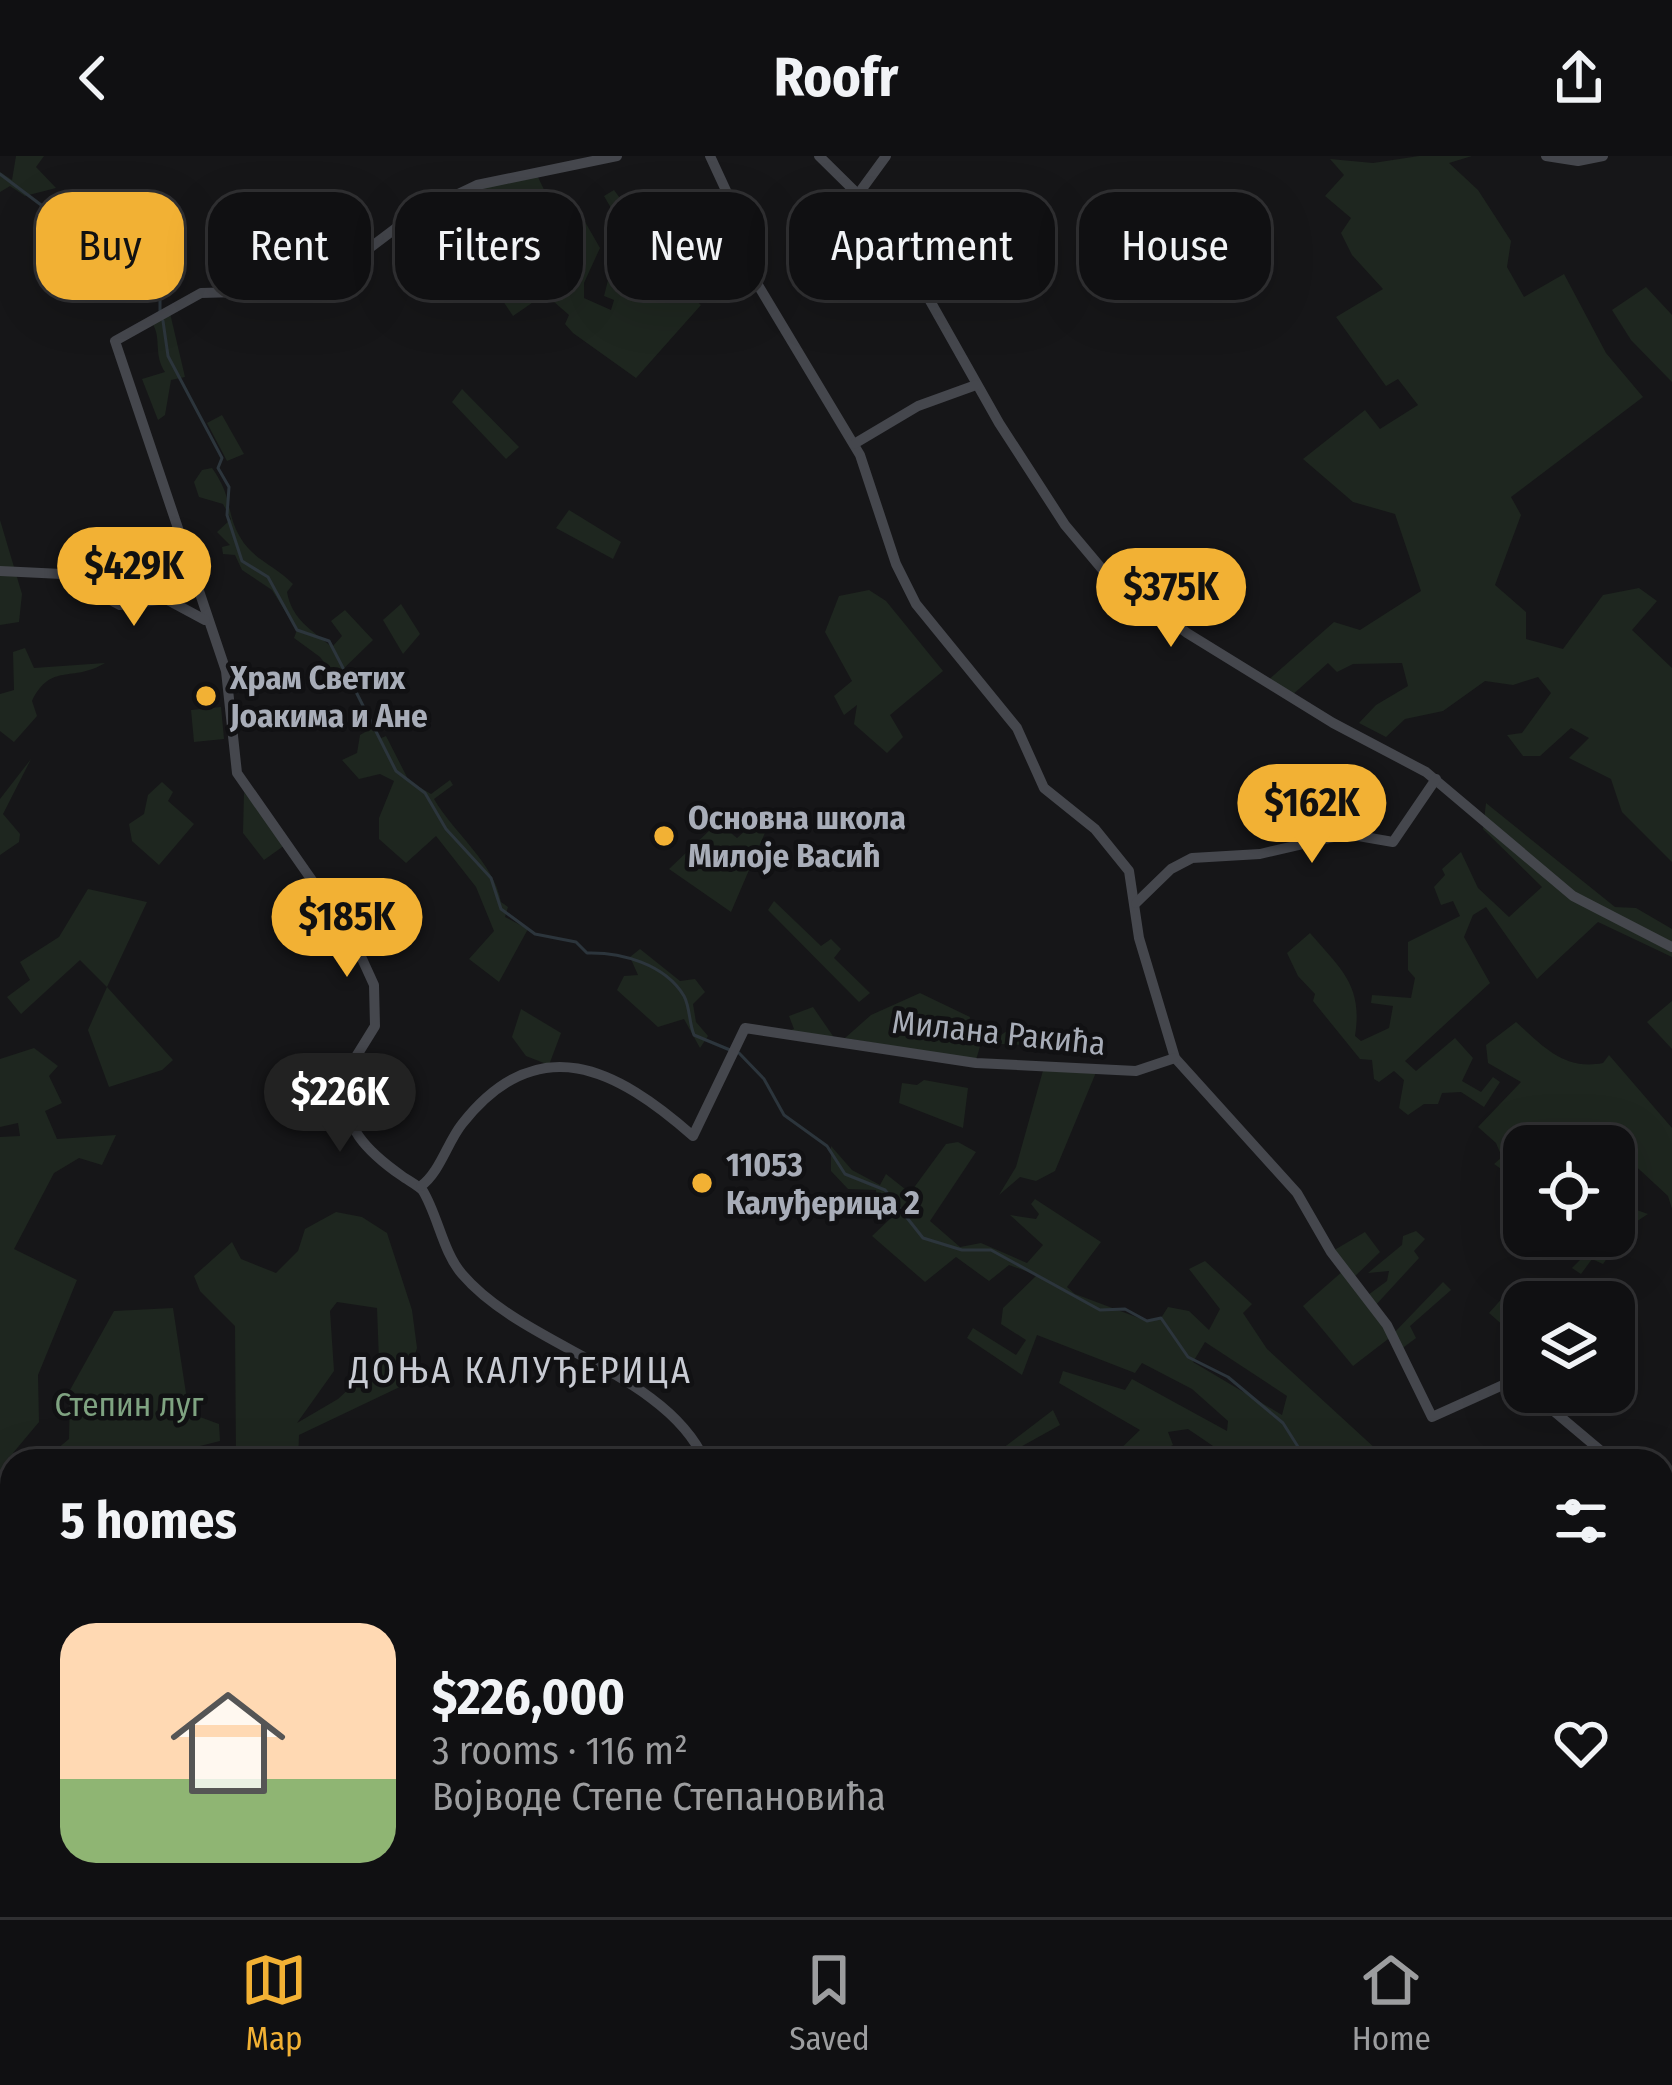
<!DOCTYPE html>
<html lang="en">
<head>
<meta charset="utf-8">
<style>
	body { margin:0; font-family:"Fira Sans Condensed",sans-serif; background:#1e1e20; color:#f1f3f6; height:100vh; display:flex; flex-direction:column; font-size:45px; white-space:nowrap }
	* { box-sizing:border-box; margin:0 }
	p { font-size:39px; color:#9c9d9f }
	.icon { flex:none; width:66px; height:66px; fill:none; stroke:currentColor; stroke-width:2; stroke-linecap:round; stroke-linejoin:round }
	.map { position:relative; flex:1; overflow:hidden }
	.side { position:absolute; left:0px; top:1293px; width:1674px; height:468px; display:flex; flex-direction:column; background:#101012; border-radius:36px 36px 0 0; box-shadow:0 12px 48px #0002,0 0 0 3px #303032 }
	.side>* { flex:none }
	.guide { position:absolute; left:36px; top:36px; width:1602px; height:108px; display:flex; gap:24px }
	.fabs { position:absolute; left:1503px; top:969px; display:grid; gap:24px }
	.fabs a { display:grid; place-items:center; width:132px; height:132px; border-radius:24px; background:#101012; box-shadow:0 12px 48px #0002,0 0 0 3px #303032; font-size:60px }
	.price { position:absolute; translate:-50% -102px; padding:0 27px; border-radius:42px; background:#f2b134; color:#111; font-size:39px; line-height:78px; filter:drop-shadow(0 3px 6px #0008) }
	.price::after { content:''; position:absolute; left:50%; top:72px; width:36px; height:27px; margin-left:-18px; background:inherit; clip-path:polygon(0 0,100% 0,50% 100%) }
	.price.on { background:#222; color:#fff }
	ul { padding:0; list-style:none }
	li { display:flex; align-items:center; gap:36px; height:300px; padding:0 60px }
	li+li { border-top:3px solid #303032 }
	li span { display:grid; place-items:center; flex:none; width:336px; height:240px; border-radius:36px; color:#555 }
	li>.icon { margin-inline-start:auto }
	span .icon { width:144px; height:144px; fill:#fffc; stroke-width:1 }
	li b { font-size:51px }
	h2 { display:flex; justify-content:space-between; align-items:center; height:144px; padding:0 60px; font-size:51px }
	.pill { padding:0 42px; border-radius:36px; background:#101012; box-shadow:0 12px 48px #0002,0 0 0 3px #303032; font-size:42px; line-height:108px }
	.pill.on { background:#f2b134; color:#111 }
	header { display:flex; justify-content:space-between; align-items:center; height:156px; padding:0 60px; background:#101012; font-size:54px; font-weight:700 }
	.tabs { display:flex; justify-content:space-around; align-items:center; height:168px; border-top:3px solid #303032; background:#101012; font-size:33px; color:#9c9d9f }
	.tabs a { display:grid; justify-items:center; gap:6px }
	.tabs .on { color:#f2b134 }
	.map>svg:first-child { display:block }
	.green { fill:#1e261f; fill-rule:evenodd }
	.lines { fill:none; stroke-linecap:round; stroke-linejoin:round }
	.stream { stroke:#2c353c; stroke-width:3 }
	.secondary { stroke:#45474d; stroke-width:10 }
	.poi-dot { fill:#f2b134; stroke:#111113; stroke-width:4.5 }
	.labels { text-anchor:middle; stroke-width:9; stroke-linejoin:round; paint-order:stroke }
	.poi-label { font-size:33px; font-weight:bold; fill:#a8adb8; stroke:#111113; text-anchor:start }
	.street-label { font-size:33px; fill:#a8adb8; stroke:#111113 }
	.park-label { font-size:33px; fill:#7fa381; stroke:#111113 }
	.neighbourhood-label { font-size:36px; letter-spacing:3px; fill:#c9ccd4; stroke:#111113 }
</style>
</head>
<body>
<header><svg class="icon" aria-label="back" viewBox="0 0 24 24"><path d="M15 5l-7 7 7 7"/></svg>Roofr<svg class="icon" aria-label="share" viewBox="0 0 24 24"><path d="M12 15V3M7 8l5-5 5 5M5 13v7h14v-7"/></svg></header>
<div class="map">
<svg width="1672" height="1761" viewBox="0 0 1672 1761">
	<rect width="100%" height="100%" fill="#161618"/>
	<g class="green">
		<polygon points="16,0 44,0 36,11 56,32 25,40 10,30 0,36 0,16 12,24"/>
		<polygon points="1419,0 1472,0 1449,7 1478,34 1511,85 1507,111 1524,141 1564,118 1606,197 1643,241 1511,341 1521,359 1495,429 1526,456 1526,483 1563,493 1603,439 1639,432 1657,445 1632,474 1672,512 1672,706 1622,656 1611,623 1569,602 1589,582 1571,572 1540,600 1523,600 1507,579 1522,577 1551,537 1538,521 1513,529 1485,525 1443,555 1405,563 1386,581 1359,567 1376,549 1408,530 1402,507 1353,508 1337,516 1328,507 1290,541 1266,526 1334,466 1360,474 1421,435 1395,358 1353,346 1303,303 1365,254 1380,273 1418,249 1398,223 1386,230 1336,161 1383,133 1352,99 1341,77 1351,62 1325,40 1344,19 1330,3 1373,7"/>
		<polygon points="538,21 564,76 584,64 600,92 584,127 584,142 611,154 614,144 604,140 609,120 604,93 612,79 625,76 604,40 614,34 679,123 676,127 701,149 636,222 573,177 565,168 569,159 545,138 513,160 478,108 469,110 446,74 430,80 423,59 487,30"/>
		<polygon points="1646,131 1672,159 1672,226 1631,184 1612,154"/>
		<path d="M170,157L185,221L171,224L165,259L158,264L142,223L165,216C153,198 162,181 152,167Z"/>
		<polygon points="462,233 519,291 506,303 452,246"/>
		<polygon points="222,259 244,298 227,305 207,267"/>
		<path d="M212,312C234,343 225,355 240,381C254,405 274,408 293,428L287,436C292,464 312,474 332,491L342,480L331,465L345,454L373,484L335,521L320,501L294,482L297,474L272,434L242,414L235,399L223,398L222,391L230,389L217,376L231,363L223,348L199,341L194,326L202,314Z"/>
		<polygon points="569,354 621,386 613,403 556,372"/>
		<polygon points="0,364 22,438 19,466 0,469"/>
		<polygon points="869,434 886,445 943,515 890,559 903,581 887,597 854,568 857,549 844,559 834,540 852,525 825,476 839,440"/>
		<polygon points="401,448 420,478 403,498 383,464"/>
		<path d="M25,492L34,512L105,507C72,527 51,506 32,545L37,560L14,586L0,575V538L14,534L13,496Z"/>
		<polygon points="221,551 224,583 194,586 191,554"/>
		<path d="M374,571L379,583L386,580L409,625L431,638L450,624L453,629L434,643C455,679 493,705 501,746L508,751L505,761L528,773L499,826L469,803L494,775L476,731L436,680L406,707L379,683V662L394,625L380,618L359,623L342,604L357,597L360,579Z"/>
		<polygon points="31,603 3,658 20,678 19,686 0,699 0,643"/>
		<polygon points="162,626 173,636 168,645 194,668 159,709 132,685 129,668 144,658 148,639"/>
		<polygon points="244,636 285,689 264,704 243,677"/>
		<polygon points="694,647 737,682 756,665 767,672 731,756 669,713 711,673"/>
		<path d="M1486,647L1615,751L1636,752L1672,773V801L1598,766L1537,823L1486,751L1473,759L1464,781L1490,827L1405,905L1416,915L1455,882L1473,902L1462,925L1481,936L1493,921L1500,926L1484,951L1461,936L1442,937L1438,948H1424L1408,959L1399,952L1404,924L1394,915L1379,926L1374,923L1372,904L1360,903L1313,845L1315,838L1298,820L1287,797L1310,777C1342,814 1363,830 1355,880L1361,885L1389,872L1393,850L1371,847L1372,839L1411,842L1415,822L1408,814V786L1460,760L1453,745L1441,749L1434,731L1445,719L1442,713L1461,696L1478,732L1509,761L1542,731L1483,673Z"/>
		<polygon points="88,733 147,746 107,831 173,904 162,914 109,931 88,874 107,831 80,804 21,858 7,841 30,824 20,806 59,781"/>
		<polygon points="774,745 821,790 831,783 841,793 834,802 870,837 859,846 768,754"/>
		<polygon points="640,793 680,825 695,823 705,836 693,848 696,866 708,880 700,892 684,863 658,871 617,834 624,820 638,819 630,801"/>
		<polygon points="920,837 970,861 966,881 997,882 1015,869 1030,881 1024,889 981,887 976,904 845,882 871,859"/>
		<polygon points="1672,845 1672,893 1647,866"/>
		<polygon points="813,851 835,883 787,875 794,873 789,860"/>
		<polygon points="521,853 561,877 549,909 526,900 512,881"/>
		<path d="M1516,866C1541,888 1563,915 1603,907L1609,899L1672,972V1053L1668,1040L1614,990H1524L1522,1008L1512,1007L1504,1015L1494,1008L1502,1001L1496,987L1478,971L1521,926L1488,907L1486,889Z"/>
		<polygon points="34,892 58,910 49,920 62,947 45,955 57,983 116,979 102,1009 79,1002 54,1017 14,1093 77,1124 38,1219 39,1266 13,1297 17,1305 12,1305 12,1749 391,1749 356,1761 0,1761 0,981 20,980 18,967 0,971 0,903"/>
		<polygon points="1044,911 1097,914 1055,1015 1036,1025 1020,1021 999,1039 1016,1011"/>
		<polygon points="924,924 968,932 963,972 899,947 902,927 917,929"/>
		<path d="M958,986L976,996L930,1065L960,1091L981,1087L1027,1107L1043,1089L1010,1059L1036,1063L1039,1058L1031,1048L1035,1043L1101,1086L1067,1131L1075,1138L1147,1165L1161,1162L1168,1151L1189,1155L1209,1174L1220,1153L1189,1113L1205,1105L1252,1148L1243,1157L1267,1193L1389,1305H1376L1364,1296L1357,1305H1222L1216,1292L1188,1273L1168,1276L1173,1289L1141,1305H1093L1085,1296L1113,1300L1140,1274L1059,1227L1063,1215L1125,1234L1132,1223L1227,1275L1228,1265L1192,1233L1142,1207L1135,1217L1037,1179L1022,1219L967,1182L973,1172L1016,1199L1026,1184L1001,1168L1003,1152L1037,1119L1009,1109L989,1125L956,1101L925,1126L872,1080L892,1061L890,1045L877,1044L876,1034L848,1033L831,1015V990L852,1014L880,1029L886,1018L910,1037L946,988ZM1205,1186L1287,1240L1282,1259L1193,1206Z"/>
		<polygon points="1634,1053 1648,1058 1631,1069 1603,1108 1592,1103 1581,1118 1572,1112 1604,1080 1614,1080 1614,1070"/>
		<path d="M336,1056L362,1061L387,1077L412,1154L417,1192L406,1228L299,1279L298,1305H236L235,1170L200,1135L194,1120L232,1086L241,1103L276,1117L298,1095L305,1073ZM337,1146L377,1152L379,1205L338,1243L297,1267L334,1215L330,1155Z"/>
		<polygon points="1416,1075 1425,1083 1414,1095 1419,1102 1373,1152 1393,1178 1443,1126 1451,1134 1410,1170 1416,1182 1400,1194 1392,1180 1353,1210 1303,1150 1343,1115 1331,1096 1365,1076 1380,1096 1351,1124 1364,1142 1387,1125 1389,1115 1368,1117 1402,1089 1403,1080"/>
		<polygon points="1515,1128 1536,1146 1524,1146 1523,1172 1515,1180 1489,1157"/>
		<polygon points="173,1152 189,1257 219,1268 220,1285 188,1293 183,1305 43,1305 69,1283 70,1234 114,1155"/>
		<polygon points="1053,1254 1060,1269 1015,1294 1019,1302 986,1305"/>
		<polygon points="571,1749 635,1749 644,1761 583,1761"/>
	</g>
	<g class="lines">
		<g class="stream">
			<polyline points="0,18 81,79 86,84 83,96"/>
			<polyline points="90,100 146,110 160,122 160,158"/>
			<polyline points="163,165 168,200 222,302 218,312 229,331 227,359 242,405 268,421 297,474 329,485 343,512"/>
			<path d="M347,518L396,615L425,637L446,673L491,722L501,753L535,778L576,786L587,797C621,796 665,808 684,840C690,851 689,867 694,879L730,894"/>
			<polyline points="739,897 764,923 784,959 827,990 845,1018 885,1034 923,1082 962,1094 991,1094 1100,1154 1125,1153 1147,1165 1161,1162 1188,1201 1228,1221 1283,1267 1307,1305"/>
			<polyline points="1622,1749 1628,1761"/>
		</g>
		<g class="secondary">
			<path d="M617,0L477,29L412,60L314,134L201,137L115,185L226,515L237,617L353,783L374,829L375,870L341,925C344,972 366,995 402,1020C409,1025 419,1030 423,1035C438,1060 443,1096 462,1118C524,1191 666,1216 705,1305"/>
			<polyline points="710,0 741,67 752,119 860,299 896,408 916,448 1017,572 1044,632 1095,673 1129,715 1139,782 1175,902 1297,1037 1331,1096 1387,1169 1432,1261 1514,1224 1524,1229"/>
			<polyline points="819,0 885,65 999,267 1065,369 1102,413 1187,477 1333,567 1426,616 1573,740 1672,791"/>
			<polyline points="1546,0 1578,5 1603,0"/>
			<polyline points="859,37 886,0"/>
			<polyline points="854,288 918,250 976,229"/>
			<polyline points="0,415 62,418 120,449 166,443 205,464"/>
			<polyline points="1136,747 1171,713 1192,702 1260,698 1347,678 1393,686 1436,623"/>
			<path d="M421,1030C440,1016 447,987 462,968C538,871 617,913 693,980L745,872L976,907L1136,915L1175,902"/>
			<polyline points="1531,1236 1613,1305"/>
			<polyline points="1662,1350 1672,1362"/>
			<polyline points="1071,1749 1079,1761"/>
		</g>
	</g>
	<g class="poi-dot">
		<circle cx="206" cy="540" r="12"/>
		<circle cx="664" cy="680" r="12"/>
		<circle cx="702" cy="1027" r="12"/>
	</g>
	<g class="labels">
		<g class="poi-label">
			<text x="230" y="533">Храм Светих<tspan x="230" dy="38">Јоакима и Ане</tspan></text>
			<text x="688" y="673">Основна школа<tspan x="688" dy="38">Милоје Васић</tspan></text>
			<text x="726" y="1020">11053<tspan x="726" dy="38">Калуђерица 2</tspan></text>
		</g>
		<g class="street-label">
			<text transform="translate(999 876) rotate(6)" y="12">Милана Ракића</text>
		</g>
		<g class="park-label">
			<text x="129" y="1260">Степин луг</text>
		</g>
		<g class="neighbourhood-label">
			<text x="521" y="1227">ДОЊА КАЛУЂЕРИЦА</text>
		</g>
	</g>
</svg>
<div class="fabs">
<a><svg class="icon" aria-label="locate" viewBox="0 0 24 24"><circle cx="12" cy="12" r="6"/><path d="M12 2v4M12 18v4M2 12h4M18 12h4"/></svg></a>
<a><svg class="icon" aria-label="layers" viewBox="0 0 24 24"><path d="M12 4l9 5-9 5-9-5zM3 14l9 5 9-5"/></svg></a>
</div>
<b class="price" style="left:134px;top:473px">$429K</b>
<b class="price" style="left:1171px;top:494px">$375K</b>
<b class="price" style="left:1312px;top:710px">$162K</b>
<b class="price" style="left:347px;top:824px">$185K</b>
<b class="price on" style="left:340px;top:999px">$226K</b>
<div class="guide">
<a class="pill on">Buy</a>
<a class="pill">Rent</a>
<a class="pill">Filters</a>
<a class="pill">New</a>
<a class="pill">Apartment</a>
<a class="pill">House</a>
</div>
<section class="side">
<h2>5 homes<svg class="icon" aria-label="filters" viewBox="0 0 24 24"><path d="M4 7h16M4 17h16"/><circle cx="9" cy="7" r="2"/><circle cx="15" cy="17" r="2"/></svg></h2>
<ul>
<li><span style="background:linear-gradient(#ffd9b3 65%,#8fb573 0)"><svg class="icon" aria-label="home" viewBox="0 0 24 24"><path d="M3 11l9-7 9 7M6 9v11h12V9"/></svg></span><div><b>$226,000</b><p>3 rooms · 116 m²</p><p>Војводе Степе Степановића</p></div><svg class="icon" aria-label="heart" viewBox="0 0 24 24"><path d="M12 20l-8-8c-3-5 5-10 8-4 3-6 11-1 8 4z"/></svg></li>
</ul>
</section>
</div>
<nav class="tabs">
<a class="on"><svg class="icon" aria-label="map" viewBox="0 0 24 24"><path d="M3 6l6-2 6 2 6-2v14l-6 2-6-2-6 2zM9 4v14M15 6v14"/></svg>Map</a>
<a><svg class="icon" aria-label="saved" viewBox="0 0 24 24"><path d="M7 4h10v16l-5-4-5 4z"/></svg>Saved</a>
<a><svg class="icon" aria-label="home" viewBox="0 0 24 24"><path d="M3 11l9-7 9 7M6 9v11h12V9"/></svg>Home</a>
</nav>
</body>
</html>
